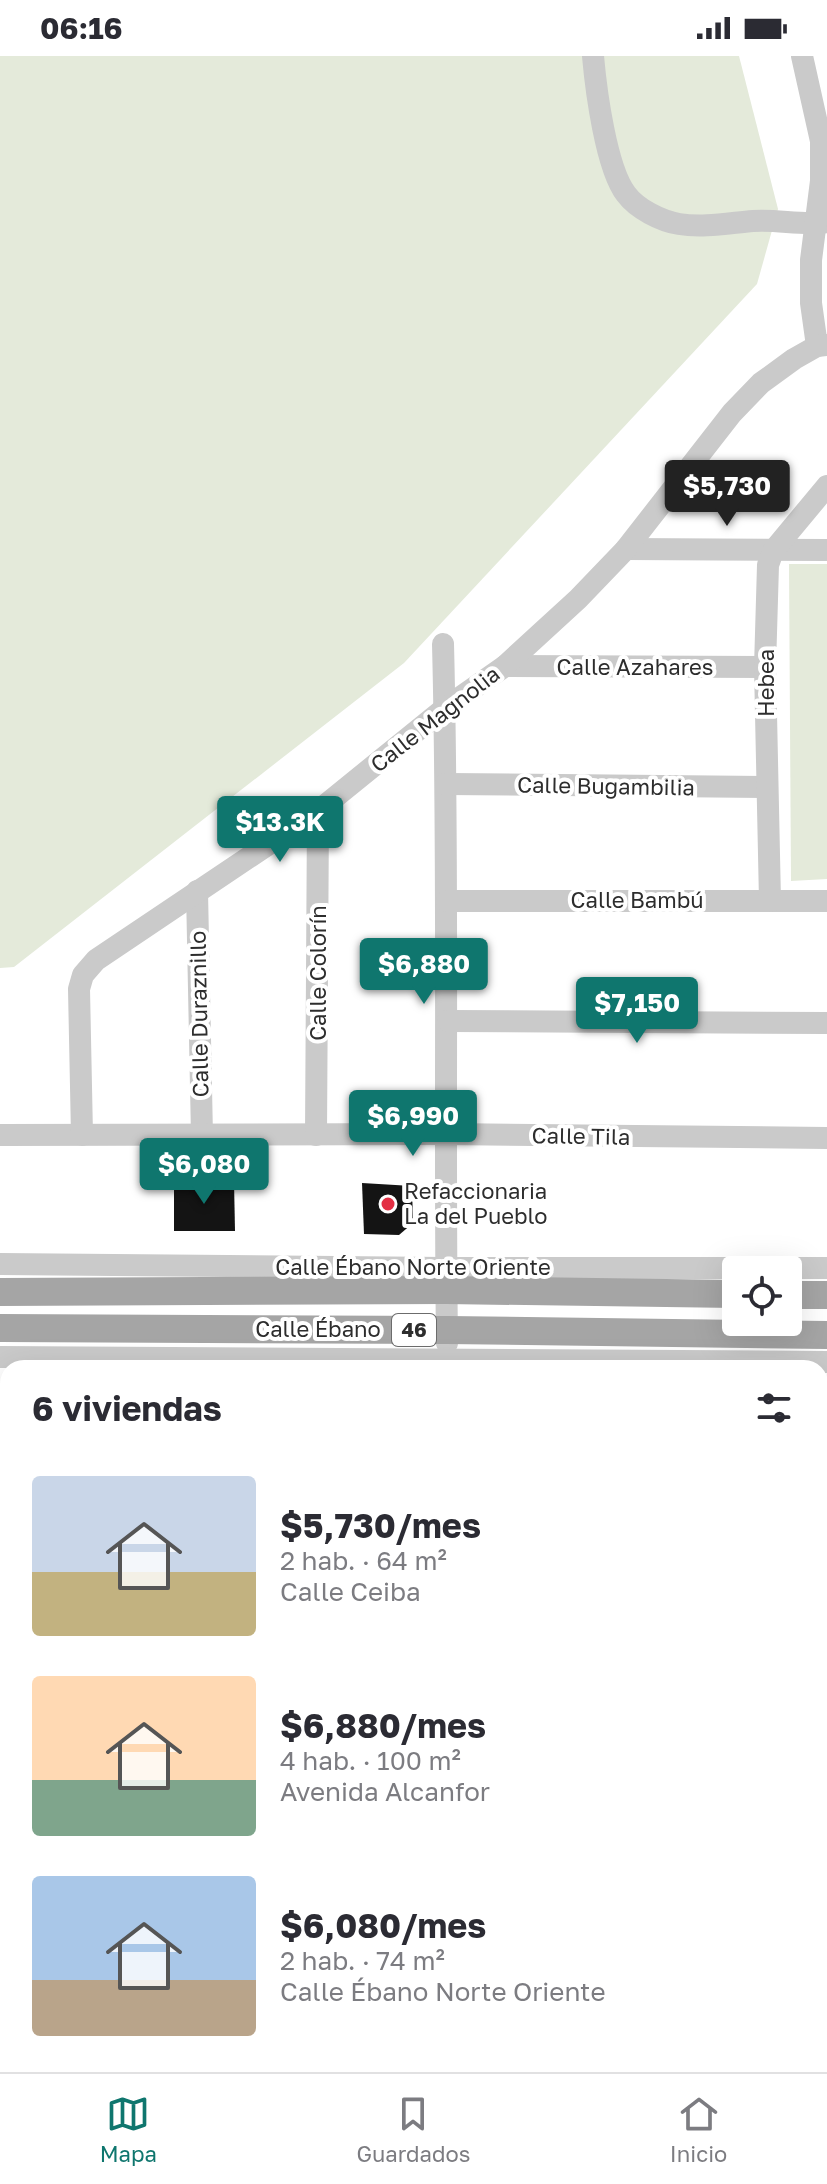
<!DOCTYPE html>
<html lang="es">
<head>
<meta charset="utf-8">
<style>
	body { margin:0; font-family:"Golos Text",sans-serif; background:#f7f7f7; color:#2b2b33; height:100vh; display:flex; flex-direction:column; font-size:30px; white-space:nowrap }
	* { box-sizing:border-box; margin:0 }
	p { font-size:26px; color:#7c7c81 }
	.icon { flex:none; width:44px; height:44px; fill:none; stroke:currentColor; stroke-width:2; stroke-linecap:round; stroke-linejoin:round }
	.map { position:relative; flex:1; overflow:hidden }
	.panel { position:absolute; left:0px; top:1304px; width:828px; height:712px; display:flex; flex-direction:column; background:#fff; border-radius:24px 24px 0 0; box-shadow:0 8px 32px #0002 }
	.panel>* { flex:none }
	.fabs { position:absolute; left:722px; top:1200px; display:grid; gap:16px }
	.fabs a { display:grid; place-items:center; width:80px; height:80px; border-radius:8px; background:#fff; box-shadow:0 8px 32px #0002; font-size:40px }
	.price { position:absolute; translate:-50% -68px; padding:0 18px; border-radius:8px; background:#0f766e; color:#fff; font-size:26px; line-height:52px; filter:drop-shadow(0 2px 4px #0008) }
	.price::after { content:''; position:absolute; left:50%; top:48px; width:24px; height:18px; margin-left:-12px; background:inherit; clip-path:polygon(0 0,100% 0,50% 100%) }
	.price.on { background:#222; color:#fff }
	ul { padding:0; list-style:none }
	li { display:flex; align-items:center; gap:24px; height:200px; padding:0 32px }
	li span { display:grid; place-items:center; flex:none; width:224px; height:160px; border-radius:8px; color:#555 }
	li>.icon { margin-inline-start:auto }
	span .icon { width:96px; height:96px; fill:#fffc; stroke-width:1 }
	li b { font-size:34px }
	h2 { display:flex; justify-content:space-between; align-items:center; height:96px; padding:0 32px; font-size:34px }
	.status { display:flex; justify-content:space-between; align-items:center; height:56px; padding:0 40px; background:#fff; direction:ltr }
	.status svg { height:22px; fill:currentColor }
	.tabs { display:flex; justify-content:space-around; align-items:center; height:112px; border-top:2px solid #e1e1e2; background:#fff; font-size:22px; color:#7c7c81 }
	.tabs a { display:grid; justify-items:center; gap:4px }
	.tabs .on { color:#0f766e }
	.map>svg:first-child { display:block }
	.green { fill:#e4eada }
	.building { fill:#141414 }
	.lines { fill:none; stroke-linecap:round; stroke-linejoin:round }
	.path { stroke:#cacaca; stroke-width:3; stroke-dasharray:4 4; stroke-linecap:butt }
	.minor { stroke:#cacaca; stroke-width:22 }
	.major { stroke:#a5a5a5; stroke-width:28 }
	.poi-dot { fill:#e32f44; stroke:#fff; stroke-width:3 }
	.labels { text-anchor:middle; stroke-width:8; stroke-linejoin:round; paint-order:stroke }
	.shield { fill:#fff; stroke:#6c6c6c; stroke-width:2 }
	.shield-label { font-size:20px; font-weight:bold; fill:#2d2d2d }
	.street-label { font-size:22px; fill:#2d2d2d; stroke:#fff }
	.poi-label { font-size:22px; fill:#2d2d2d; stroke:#fff; text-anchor:start }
</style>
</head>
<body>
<div class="status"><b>06:16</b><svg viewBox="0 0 49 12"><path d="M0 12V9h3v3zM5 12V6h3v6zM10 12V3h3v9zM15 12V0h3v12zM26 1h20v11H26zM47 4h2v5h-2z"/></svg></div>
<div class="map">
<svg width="827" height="2016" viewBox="0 0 827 2016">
	<rect width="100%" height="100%" fill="#fff"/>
	<g class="green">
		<polygon points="0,0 739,0 778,153 757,228 404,607 14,911 0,912"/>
		<polygon points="789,508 827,508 827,823 791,825"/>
		<polygon points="820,1919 827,1919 827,2016 758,2016 759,2008 820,2008"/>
	</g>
	<g class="building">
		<polygon points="174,1123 234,1125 235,1175 174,1175"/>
		<polygon points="362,1127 412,1130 413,1167 399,1179 364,1178"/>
	</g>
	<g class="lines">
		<g class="path">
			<polyline points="820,1971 827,1956"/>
			<polyline points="802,2016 804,2008"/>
		</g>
		<g class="minor">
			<path d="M593,0C596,34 606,112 626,138C637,153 661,165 679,168C703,172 729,167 753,165C778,163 803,170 827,166"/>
			<polyline points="802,0 821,85 821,125 811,204 811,247 817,290"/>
			<polyline points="626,493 827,494"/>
			<path d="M443,588C449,821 444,1054 447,1287"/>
			<polyline points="505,610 765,611"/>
			<polyline points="446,728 767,731"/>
			<polyline points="197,835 202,1080"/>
			<polyline points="447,845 827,845"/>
			<polyline points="770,845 765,611 768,509 773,495 827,430"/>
			<polyline points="448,965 827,967"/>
			<polyline points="0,1079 445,1078 827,1082"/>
			<polyline points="82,1079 79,933 83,919 96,904 318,755 445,652 505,610 578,543 626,493 732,357 761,327 794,303 817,290 827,289"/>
			<polyline points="316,1079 318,755"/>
			<polyline points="0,1208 445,1212 827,1212"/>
			<polyline points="0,1301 827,1306"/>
			<polyline points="0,1433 8,1433"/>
			<polyline points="820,1433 827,1434"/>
			<polyline points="0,1554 8,1554"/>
			<polyline points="820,1557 827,1557"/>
			<polyline points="0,1667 8,1667"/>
			<polyline points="820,1675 827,1675"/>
			<polyline points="820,1741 827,1801"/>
			<polyline points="0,1785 8,1785"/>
			<polyline points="0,1904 8,1904"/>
			<polyline points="820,1904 827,1899"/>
			<polyline points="316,2016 318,2008"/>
		</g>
		<g class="major">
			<polyline points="0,1236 446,1234 736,1238"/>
			<polyline points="788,1239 827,1239"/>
			<polyline points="0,1272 447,1274 827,1279"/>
		</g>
	</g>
	<circle class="poi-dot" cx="388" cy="1148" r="8"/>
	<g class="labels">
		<rect class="shield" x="392" y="1258" width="44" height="32" rx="6"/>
		<g class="shield-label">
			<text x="414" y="1281">46</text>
		</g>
		<g class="street-label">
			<text x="635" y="619">Calle Azahares</text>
			<text transform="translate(766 627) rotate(-90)" y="8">Hebea</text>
			<text transform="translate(435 663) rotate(-38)" y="8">Calle Magnolia</text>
			<text transform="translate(606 730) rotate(1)" y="8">Calle Bugambilia</text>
			<text x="637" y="852">Calle Bambú</text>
			<text transform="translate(318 917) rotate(-90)" y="8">Calle Colorín</text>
			<text transform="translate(199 958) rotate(-91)" y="8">Calle Duraznillo</text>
			<text transform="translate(581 1080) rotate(1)" y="8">Calle Tila</text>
			<text x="413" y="1219">Calle Ébano Norte Oriente</text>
			<text x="318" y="1281">Calle Ébano</text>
		</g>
		<g class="poi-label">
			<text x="404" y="1143">Refaccionaria<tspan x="404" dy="25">La del Pueblo</tspan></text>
		</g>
	</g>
</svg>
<div class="fabs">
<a><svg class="icon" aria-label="locate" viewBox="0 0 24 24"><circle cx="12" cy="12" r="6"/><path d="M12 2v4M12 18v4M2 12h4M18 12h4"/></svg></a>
</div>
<b class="price on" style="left:727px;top:472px">$5,730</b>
<b class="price" style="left:280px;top:808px">$13.3K</b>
<b class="price" style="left:424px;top:950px">$6,880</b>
<b class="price" style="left:637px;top:989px">$7,150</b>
<b class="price" style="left:413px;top:1102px">$6,990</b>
<b class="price" style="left:204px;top:1150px">$6,080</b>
<section class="panel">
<h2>6 viviendas<svg class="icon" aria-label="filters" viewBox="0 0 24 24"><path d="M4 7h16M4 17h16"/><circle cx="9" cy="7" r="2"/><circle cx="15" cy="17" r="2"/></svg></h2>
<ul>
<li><span style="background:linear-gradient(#c9d6e8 60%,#c2b280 0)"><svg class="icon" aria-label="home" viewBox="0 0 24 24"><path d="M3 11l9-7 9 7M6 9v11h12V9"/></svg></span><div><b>$5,730/mes</b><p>2 hab. · 64 m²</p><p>Calle Ceiba</p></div></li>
<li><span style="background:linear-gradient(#ffd9b3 65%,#7fa58c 0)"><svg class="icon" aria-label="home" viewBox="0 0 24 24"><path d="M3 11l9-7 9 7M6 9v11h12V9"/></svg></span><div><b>$6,880/mes</b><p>4 hab. · 100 m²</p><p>Avenida Alcanfor</p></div></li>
<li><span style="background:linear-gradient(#a9c7e8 65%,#b9a48a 0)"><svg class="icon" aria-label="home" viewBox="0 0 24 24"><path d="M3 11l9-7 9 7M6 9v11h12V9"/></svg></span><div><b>$6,080/mes</b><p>2 hab. · 74 m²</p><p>Calle Ébano Norte Oriente</p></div></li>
</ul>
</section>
</div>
<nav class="tabs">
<a class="on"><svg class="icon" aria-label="map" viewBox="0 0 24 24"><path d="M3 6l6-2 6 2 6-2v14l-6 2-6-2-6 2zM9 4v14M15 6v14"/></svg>Mapa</a>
<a><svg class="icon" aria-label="saved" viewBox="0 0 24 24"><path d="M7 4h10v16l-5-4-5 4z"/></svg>Guardados</a>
<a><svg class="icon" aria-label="home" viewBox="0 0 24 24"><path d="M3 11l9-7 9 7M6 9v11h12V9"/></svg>Inicio</a>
</nav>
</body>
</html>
